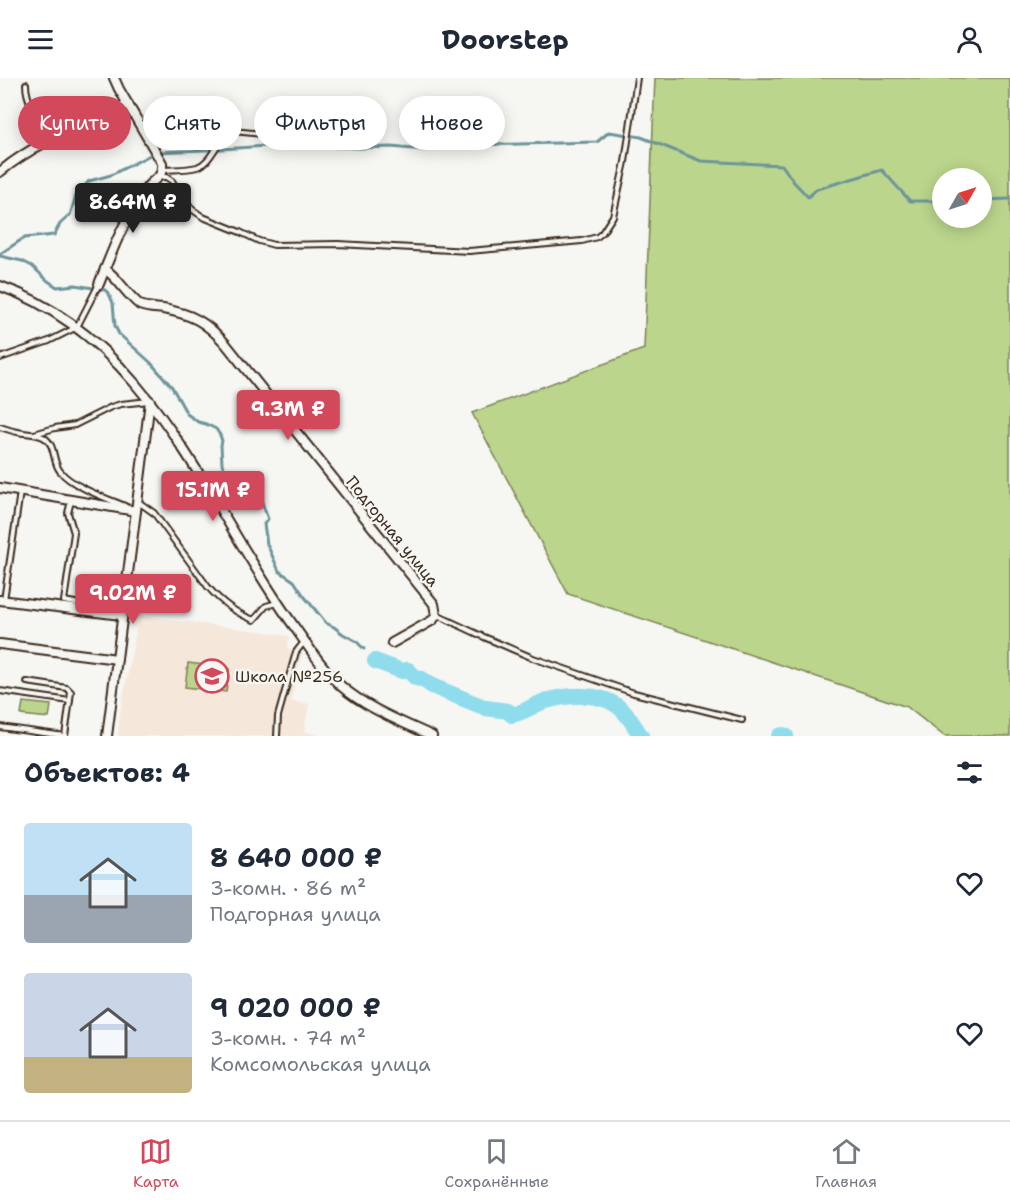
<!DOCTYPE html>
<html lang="ru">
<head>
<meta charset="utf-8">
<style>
	body { margin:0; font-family:"Shantell Sans",sans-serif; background:#f6f6f7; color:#1f2937; height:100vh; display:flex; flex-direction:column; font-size:22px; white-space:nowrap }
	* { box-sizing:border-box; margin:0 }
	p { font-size:20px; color:#747a83 }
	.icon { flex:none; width:33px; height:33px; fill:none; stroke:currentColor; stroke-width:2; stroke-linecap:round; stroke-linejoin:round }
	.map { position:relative; height:658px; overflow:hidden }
	.details { display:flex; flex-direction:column; background:#fff; flex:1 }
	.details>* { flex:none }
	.top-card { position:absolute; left:18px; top:18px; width:600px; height:54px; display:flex; gap:12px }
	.needle { width:39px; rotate:51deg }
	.fabs { position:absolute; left:932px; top:90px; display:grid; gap:12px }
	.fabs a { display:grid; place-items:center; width:60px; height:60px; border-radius:50%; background:#fff; box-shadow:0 3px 15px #0003; font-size:30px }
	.price { position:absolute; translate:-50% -51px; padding:0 14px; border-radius:6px; background:#d1495b; color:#fff; font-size:20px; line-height:39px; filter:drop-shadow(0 2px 3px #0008) }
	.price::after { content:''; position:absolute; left:50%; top:36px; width:18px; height:14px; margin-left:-9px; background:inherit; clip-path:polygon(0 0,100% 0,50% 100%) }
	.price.current { background:#222; color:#fff }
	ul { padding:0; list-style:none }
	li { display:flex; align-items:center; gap:18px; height:150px; padding:0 24px }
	li span { display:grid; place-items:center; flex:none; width:168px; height:120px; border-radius:6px; color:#555 }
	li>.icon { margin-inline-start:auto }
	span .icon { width:72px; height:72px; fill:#fffc; stroke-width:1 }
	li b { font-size:26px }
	h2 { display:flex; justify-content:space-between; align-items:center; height:72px; padding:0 24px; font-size:26px }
	.pill { padding:0 21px; border-radius:27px; background:#fff; box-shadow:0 3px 15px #0003; font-size:21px; line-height:54px }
	.pill.current { background:#d1495b; color:#fff }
	header { display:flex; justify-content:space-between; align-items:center; height:78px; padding:0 24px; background:#fff; font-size:27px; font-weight:700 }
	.tabs { display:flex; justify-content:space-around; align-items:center; height:84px; border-top:2px solid #e0e1e3; background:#fff; font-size:16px; color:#747a83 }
	.tabs a { display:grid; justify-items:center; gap:3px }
	.tabs .current { color:#d1495b }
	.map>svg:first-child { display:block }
	.built { fill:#f6e7db }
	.green { fill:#bbd58c; stroke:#7b8055; stroke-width:1.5; fill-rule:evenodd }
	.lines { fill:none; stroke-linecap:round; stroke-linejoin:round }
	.stream { stroke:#6d959a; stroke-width:3 }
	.river { stroke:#8fdced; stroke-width:16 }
	.lane-casing { stroke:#3b2a1e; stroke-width:8 }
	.street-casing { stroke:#3b2a1e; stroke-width:12 }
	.lane { stroke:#f6f6f2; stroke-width:4 }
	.street { stroke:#f6f6f2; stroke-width:8 }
	.labels { text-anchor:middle; stroke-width:5; stroke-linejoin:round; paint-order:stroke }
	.street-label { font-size:16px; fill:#3b2a1e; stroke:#f6f6f2 }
	.poi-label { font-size:16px; fill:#3b2a1e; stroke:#f6f6f2; text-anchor:start }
</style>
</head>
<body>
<header><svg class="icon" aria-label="menu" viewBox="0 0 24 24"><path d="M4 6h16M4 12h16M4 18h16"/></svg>Doorstep<svg class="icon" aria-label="person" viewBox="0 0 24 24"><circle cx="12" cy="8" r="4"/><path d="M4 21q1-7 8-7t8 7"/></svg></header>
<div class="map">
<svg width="1010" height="658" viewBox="0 0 1010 658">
	<rect width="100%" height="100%" fill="#f6f6f2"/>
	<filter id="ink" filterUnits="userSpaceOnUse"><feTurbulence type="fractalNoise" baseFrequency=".0167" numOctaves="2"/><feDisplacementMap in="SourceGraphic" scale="12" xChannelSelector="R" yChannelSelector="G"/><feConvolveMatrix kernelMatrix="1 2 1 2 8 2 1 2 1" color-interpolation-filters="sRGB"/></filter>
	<g filter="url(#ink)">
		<polygon class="built" points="139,538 267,554 289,558 287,570 302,575 291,623 309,626 304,653 321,658 118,658 120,635"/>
		<g class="green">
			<path d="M655,0H1010V658H944L907,629L568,516L472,335L644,271ZM942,100H981V140H942Z"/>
			<polygon points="188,585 229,590 226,614 185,609"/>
			<polygon points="23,624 51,627 49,640 21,637"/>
		</g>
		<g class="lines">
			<g class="stream">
				<polyline points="981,122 1010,121"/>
				<polyline points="0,176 24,160 54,157 60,146 70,137 76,118 89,103 111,97 156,74 206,72 314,65 336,69 360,70 391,69 424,72 476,67 597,64 609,54 641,59 701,83 782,87 793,103 808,119 817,111 882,92 910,123 942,123"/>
				<polyline points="0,178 22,183 32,188 48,203 57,209 75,207 105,212 109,216 113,225 115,248 119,256 150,284 172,309 187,336 198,344 206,346 216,351 220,357 222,363 221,367 222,386 225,392 258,417 261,422 268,441 264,446 267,466 279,493 294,503 304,518 326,545 334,549 343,556 356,563 364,571"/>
			</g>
			<g class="river">
				<path d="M375,583L402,593L408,592L416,600L422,601L432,608L486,630L508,633L512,637C523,635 535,626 546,623C572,616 606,613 625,635C631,642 636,650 641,658"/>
				<polyline points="779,658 783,657 786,658"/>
			</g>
			<g class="lane-casing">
				<g id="lane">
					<path d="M26,6C26,27 41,42 52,60"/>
					<path d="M163,92C174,91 186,92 197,89C213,84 216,60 233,53L272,57L275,56L283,40L299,31"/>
					<polyline points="160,99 166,99 172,103 186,124 193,132 203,139 240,154 259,163 274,167 338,166 469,173 582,163 597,159 602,155 613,138 625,84 637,0"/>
					<polyline points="0,280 49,263 77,249 99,206"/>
					<path d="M0,349C6,351 12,353 18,354C26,356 37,355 45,360C56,368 52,383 60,393C71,408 108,421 125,428"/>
					<polyline points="34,356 55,350 75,347 111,329 121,326 149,323"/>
					<polyline points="71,423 68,435 74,455 64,523 92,528"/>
					<path d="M137,423L154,435L208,509C221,524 235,535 254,542L266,528L277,525"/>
					<polyline points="4,522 20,414"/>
					<polyline points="437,537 484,559 533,580 634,615 742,642"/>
					<polyline points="27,604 67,610 71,614 65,658"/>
					<polyline points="0,613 70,623"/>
					<polyline points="0,649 65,658"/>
					<polyline points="277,658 278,638 296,574 304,564"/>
				</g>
			</g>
			<g class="street-casing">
				<g id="street">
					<path d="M0,94C37,63 84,46 128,26"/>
					<path d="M105,191C119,201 126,216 140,227C147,230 155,230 163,231C192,236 206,244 225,265L434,526L436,537L433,542L392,565"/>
					<path d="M99,206C111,176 122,146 141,118C144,114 146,110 149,107C158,98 163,99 162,85L119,11L114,0"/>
					<path d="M0,208C153,262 208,431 296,551C310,571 323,591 341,608C366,630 402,644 432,658"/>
					<polyline points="0,410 136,433 150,323"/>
					<polyline points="0,522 121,537"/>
					<polyline points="0,566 117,581"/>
					<polyline points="107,658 136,433"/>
				</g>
			</g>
			<use href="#lane" class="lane"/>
			<use href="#street" class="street"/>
		</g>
	</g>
	<defs>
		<g id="school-ring" transform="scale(1.725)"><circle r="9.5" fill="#f6f6f2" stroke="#d1495b" stroke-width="1.5"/><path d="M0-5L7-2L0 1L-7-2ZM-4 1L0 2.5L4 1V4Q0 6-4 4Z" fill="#d1495b"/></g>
	</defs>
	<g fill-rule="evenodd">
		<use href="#school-ring" x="212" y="598"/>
	</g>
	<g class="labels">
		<g class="street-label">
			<text transform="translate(393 453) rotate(51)" y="6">Подгорная улица</text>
		</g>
		<g class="poi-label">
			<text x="235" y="604">Школа №256</text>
		</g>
	</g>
</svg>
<div class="fabs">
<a><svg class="needle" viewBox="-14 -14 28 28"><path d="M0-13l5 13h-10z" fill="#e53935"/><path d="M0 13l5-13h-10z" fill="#747a83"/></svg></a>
</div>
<b class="price current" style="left:133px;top:156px">8.64M ₽</b>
<b class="price" style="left:288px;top:363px">9.3M ₽</b>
<b class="price" style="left:213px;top:444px">15.1M ₽</b>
<b class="price" style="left:133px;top:547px">9.02M ₽</b>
<div class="top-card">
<a class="pill current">Купить</a>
<a class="pill">Снять</a>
<a class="pill">Фильтры</a>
<a class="pill">Новое</a>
</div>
</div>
<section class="details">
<h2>Объектов: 4<svg class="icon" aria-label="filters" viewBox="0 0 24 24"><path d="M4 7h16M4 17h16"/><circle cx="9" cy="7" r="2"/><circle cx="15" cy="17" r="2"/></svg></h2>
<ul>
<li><span style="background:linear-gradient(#bfe0f5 60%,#9aa5b1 0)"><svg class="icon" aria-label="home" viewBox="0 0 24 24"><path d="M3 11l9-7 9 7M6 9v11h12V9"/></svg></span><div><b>8 640 000 ₽</b><p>3-комн. · 86 m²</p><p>Подгорная улица</p></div><svg class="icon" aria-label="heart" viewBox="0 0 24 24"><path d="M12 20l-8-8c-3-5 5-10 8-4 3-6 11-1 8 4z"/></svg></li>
<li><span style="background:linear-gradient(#c9d6e8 70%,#c2b280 0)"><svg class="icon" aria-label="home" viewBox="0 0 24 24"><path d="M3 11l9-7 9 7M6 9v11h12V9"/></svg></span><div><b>9 020 000 ₽</b><p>3-комн. · 74 m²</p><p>Комсомольская улица</p></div><svg class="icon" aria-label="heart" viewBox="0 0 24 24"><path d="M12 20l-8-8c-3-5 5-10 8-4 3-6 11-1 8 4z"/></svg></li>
</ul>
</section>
<nav class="tabs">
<a class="current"><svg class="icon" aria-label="map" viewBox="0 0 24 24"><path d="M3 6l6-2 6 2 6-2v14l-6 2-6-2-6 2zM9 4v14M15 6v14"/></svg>Карта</a>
<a><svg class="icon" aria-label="saved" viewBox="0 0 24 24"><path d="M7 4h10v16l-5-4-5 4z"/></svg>Сохранённые</a>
<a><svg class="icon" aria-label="home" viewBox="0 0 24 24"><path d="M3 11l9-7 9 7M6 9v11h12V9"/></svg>Главная</a>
</nav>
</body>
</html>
